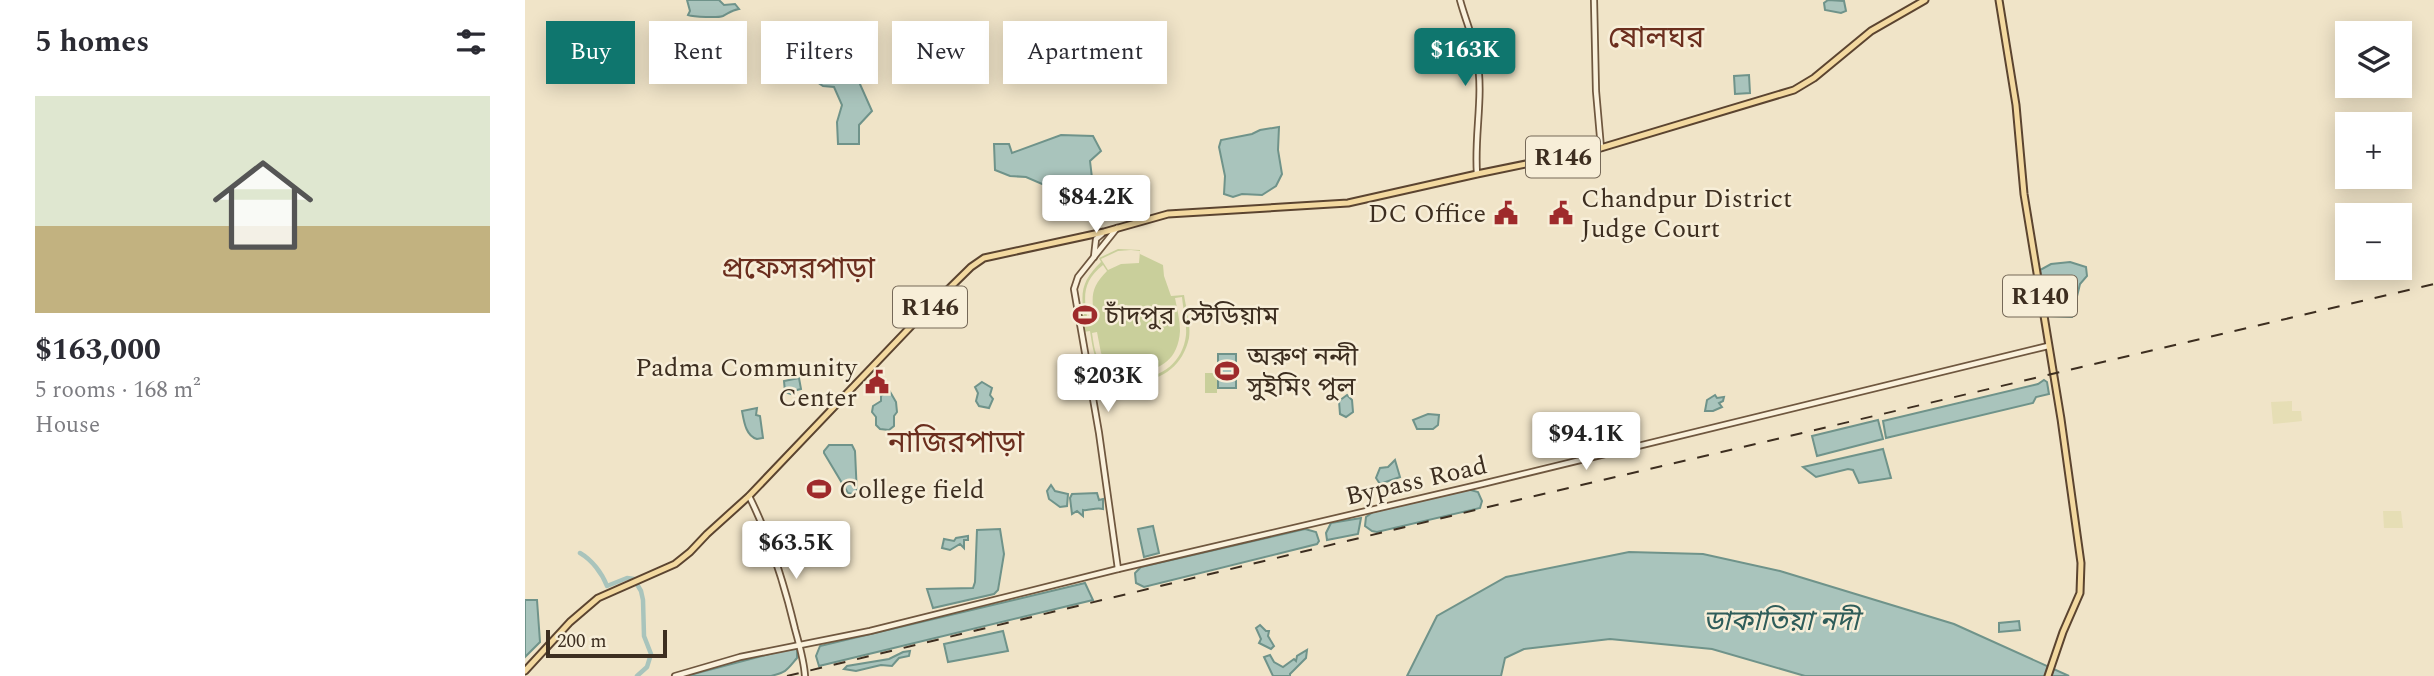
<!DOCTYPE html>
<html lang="en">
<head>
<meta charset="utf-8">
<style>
	body { margin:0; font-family:Spectral,"Noto Sans Bengali",serif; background:#f2f2f3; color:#2b2b33; height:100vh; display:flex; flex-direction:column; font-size:26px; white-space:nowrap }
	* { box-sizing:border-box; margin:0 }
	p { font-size:23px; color:#7c7c81 }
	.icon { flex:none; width:38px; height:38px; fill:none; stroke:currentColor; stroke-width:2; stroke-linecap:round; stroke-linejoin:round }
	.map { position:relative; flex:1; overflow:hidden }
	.details { display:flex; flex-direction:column; background:#fff; width:525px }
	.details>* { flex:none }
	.top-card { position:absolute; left:21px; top:21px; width:665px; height:63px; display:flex; gap:14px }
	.buttons { position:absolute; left:1810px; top:21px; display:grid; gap:14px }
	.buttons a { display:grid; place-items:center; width:77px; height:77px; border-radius:0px; background:#fff; box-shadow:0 4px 18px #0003; font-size:35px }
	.scale { position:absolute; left:21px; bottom:18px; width:121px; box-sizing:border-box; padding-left:7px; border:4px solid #3d2e20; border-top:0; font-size:19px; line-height:24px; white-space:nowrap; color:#3d2e20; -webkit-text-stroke:5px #f7eed8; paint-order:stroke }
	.price { position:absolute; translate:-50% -60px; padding:0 16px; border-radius:7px; background:#fff; color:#222; font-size:23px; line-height:46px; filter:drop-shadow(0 2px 4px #0008) }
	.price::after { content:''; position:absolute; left:50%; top:42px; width:21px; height:16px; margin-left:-10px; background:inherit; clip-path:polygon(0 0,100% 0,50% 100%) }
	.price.selected { background:#0f766e; color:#fff }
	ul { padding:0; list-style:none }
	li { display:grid; align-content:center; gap:14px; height:371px; padding:0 35px }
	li+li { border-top:2px solid #e1e1e2 }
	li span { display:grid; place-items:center; height:217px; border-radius:0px; color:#555 }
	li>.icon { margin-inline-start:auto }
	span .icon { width:126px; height:126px; fill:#fffc; stroke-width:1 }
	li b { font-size:30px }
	h2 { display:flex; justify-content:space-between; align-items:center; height:84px; padding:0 35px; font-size:30px }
	.tag { padding:0 24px; border-radius:0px; background:#fff; box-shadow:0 4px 18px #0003; font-size:24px; line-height:63px }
	.tag.selected { background:#0f766e; color:#fff }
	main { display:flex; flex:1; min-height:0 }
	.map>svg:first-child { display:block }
	.farmland { fill:#e6deb5 }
	.green { fill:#c9cf9b; fill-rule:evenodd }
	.water { fill:#a9c4bc; stroke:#6f938a; stroke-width:2 }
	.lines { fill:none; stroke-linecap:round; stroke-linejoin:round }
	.canal { stroke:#a9c4bc; stroke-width:4.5 }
	.secondary-casing { stroke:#6f573f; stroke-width:8 }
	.primary-casing { stroke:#5b4430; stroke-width:9 }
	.secondary { stroke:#faf1dc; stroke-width:4.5 }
	.primary { stroke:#f3d9a0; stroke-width:5 }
	.rail { stroke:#3d2e20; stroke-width:2; stroke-dasharray:12 12; stroke-linecap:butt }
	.labels { text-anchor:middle; stroke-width:5; stroke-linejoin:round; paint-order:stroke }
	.shield { fill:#f7eed8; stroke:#756857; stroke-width:2 }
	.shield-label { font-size:24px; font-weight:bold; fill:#3d2e20 }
	.poi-label { font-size:26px; fill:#3d2e20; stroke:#f7eed8; text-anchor:start }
	.street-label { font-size:26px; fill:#3d2e20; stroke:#f7eed8 }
	.water-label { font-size:28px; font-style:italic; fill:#2f5d5a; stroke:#f7eed8 }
	.quarter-label { font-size:30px; fill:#6b2e1e; stroke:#f7eed8 }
</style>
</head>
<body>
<main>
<section class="details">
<h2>5 homes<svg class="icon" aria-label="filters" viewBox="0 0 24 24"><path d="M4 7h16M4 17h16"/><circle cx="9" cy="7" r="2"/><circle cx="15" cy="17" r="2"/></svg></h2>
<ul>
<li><span style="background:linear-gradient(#dfe7d0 60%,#c2b280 0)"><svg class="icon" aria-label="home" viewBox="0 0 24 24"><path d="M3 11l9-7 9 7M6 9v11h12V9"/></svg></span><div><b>$163,000</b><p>5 rooms · 168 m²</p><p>House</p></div></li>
</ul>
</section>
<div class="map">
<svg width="1909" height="676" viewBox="0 0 1909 676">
	<rect width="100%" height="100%" fill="#f0e4c8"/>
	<g class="farmland">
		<polygon points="1767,401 1767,411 1776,411 1777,421 1748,424 1746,402"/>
		<polygon points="1858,511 1876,511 1878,528 1859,528"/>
	</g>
	<g class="green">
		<path d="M593,249L615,250V254L638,265L639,276L646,296L659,295C661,308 666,324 664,338C657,371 626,389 594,377C588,375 580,373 576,367C568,357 567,343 565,331L558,332L556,315H559C555,290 558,280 576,262L574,258ZM606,250L615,251L614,263L596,264L583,270L576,259L593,251ZM578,265L582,271C567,286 566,295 569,315L562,316C558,294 559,280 578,265ZM657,297C658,309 662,323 661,335C657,370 623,386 592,374L595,368C624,376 653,367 655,331C655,320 652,309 650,298ZM572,332L576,353L584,365L594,367L592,371C571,367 570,352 567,333Z"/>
		<rect x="680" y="373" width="12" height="20"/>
	</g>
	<g class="water">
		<path d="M162,0H194L199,5L210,4L214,9C207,10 204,13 198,16C193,18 169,17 163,15L165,11Z"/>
		<polygon points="1303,0 1319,1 1321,11 1316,13 1300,10 1299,3"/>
		<polygon points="326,64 347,111 334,125 334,144 313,144 312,122 317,105 309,87 298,86 289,80 291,69"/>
		<polygon points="1224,75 1225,93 1210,94 1209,76"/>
		<polygon points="754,127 753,150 757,174 751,186 737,195 717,194 708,197 699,194 700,176 694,147 696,140 727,134 735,130"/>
		<polygon points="536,135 568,136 576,151 565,161 567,178 517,184 501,177 485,176 470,170 469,144 484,144 487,153"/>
		<polygon points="1545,262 1561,267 1562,276 1555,284 1547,317 1524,316 1515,270 1526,264"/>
		<rect x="693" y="354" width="18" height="34"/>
		<polygon points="274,378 276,389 268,391 266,394 260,392 259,381"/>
		<polygon points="1519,380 1522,382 1524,394 1511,397 1508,403 1361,438 1358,421 1513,384"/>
		<polygon points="457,382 467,388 465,395 468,399 464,408 454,406 451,401 453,393 450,387"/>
		<polygon points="364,390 371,402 372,412 369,416 369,426 364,430 355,429 351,425 351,417 347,412 348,406 356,401 356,396"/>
		<polygon points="822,395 827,400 828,412 821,417 815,414 814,401"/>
		<polygon points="1190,395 1192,398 1199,397 1198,401 1194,403 1197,407 1188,411 1180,411 1182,400"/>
		<path d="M232,408L231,415L235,416L238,438L232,439C221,436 219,422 217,411Z"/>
		<polygon points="903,414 914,415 913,425 908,429 892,429 888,420"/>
		<polygon points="1353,420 1358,439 1292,456 1287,436"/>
		<polygon points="304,445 327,445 330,451 332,495 323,493 299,453 299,451"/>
		<polygon points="1358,449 1366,478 1334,483 1328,470 1323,469 1291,477 1278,467"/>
		<polygon points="870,460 875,477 855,484 851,478 855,468 863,467"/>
		<polygon points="526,485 530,491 543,494 542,506 535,507 524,499 522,491"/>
		<polygon points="942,489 953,492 957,501 955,508 852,532 847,531 840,526 841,517 848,512"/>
		<path d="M572,493L574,500L578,499V509C570,507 565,511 558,510V516L552,511L547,514L545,498L547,494Z"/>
		<polygon points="836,518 833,534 802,540 801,533 806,523"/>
		<polygon points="628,526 634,553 619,557 613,529"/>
		<polygon points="475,529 479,554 473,590 469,594 408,608 402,589 448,588 450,582 452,530"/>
		<polygon points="780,529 791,532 794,541 792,544 619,587 611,583 610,573 616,567"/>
		<polygon points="443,536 443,540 439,540 439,548 435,544 425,550 417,548 419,539 429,541 431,538"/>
		<polygon points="1104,552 1178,554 1255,571 1429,624 1544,676 1280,676 1187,649 1085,639 999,649 980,658 976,676 882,676 912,616 981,577"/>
		<polygon points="560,583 568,600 294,666 291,656 295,646"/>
		<polygon points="0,600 12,600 15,642 0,657"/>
		<polygon points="1494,621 1495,630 1474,632 1474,623"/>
		<polygon points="735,625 741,631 744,631 743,636 749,646 746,649 734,643 736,639 731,628"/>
		<polygon points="478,631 483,651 423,662 419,644"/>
		<path d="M267,648L272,649V658C262,670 262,672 246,676H161Z"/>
		<polygon points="782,650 781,658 765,674 765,676 748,676 739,657 745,655 749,662 758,667 769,659 771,661 772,656"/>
		<polygon points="385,651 384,656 374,658 367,666 356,665 331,671 319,669 322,666 364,659 378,652"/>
	</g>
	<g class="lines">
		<path class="canal" d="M55,553C67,560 77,573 82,586L102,578L109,579L116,591L118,600L119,636L126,654L122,667L112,676"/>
		<g class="secondary-casing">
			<g id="secondary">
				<path d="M935,0C940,19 949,39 952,58C959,96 949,135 952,174"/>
				<polyline points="1069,0 1071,91 1076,148"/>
				<polyline points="592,228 553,277 549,289 574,433 593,569"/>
				<polyline points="569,257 571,239 577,234"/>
				<path d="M224,496C245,538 259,583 270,629C274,644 279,660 280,676"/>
				<polyline points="150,676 215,657 345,631 593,569 957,484 1523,346"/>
			</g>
		</g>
		<g class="primary-casing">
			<g id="primary">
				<polyline points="1474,0 1491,105 1499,194 1536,419 1556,563 1555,593 1538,632 1523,676"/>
				<polyline points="0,671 45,622 73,598 150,564 165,552 182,534 224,496 391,321 446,267 459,258 579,232 643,214 823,203 952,174 1069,150 1269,90 1289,78 1346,31 1400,0"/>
			</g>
		</g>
		<use href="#secondary" class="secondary"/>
		<use href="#primary" class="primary"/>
		<polyline class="rail" points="262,676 963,507 1909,284"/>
	</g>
	<defs>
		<g id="civic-bare" transform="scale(1.89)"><path d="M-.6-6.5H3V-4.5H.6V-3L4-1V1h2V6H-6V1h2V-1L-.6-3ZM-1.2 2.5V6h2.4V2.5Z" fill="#9e2a2b" stroke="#f7eed8" stroke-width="2.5" paint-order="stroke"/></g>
		<g id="stadium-bare" transform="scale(1.89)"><path d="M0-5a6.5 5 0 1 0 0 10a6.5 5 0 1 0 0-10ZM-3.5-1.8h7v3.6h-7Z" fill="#9e2a2b" stroke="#f7eed8" stroke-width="2.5" paint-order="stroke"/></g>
	</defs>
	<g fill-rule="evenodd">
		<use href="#civic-bare" x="981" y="213"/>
		<use href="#civic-bare" x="1036" y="213"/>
		<use href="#stadium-bare" x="560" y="315"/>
		<use href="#stadium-bare" x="702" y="371"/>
		<use href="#civic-bare" x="352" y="382"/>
		<use href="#stadium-bare" x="294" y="489"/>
	</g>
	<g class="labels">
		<g class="shield">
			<rect x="1001" y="136.5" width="74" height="41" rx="5"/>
			<rect x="1478" y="275.5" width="74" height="41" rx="5"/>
			<rect x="368" y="286.5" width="74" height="41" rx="5"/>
		</g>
		<g class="shield-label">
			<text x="1038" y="165">R146</text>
			<text x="1515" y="304">R140</text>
			<text x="405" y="315">R146</text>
		</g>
		<g class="poi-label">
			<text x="1056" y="207">Chandpur District<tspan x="1056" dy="30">Judge Court</tspan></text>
			<text x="961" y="222" text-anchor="end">DC Office</text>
			<text x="580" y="324">চাঁদপুর স্টেডিয়াম</text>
			<text x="722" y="365">অরুণ নন্দী<tspan x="722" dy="30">সুইমিং পুল</tspan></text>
			<text x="332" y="376" text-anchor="end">Padma Community<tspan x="332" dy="30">Center</tspan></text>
			<text x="314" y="498">College field</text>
		</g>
		<g class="street-label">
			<text transform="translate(891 480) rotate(-13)" y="9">Bypass Road</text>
		</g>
		<g class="water-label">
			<text x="1256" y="630">ডাকাতিয়া নদী</text>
		</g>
		<g class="quarter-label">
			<text x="1131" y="47">ষোলঘর</text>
			<text x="273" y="278">প্রফেসরপাড়া</text>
			<text x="431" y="452">নাজিরপাড়া</text>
		</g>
	</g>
</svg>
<div class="buttons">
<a><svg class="icon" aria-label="layers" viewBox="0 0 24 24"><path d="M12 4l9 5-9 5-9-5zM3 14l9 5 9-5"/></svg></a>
<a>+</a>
<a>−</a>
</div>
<div class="scale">200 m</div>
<b class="price selected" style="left:940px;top:88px">$163K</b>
<b class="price" style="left:571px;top:235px">$84.2K</b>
<b class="price" style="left:583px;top:414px">$203K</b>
<b class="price" style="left:1061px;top:472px">$94.1K</b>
<b class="price" style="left:271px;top:581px">$63.5K</b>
<div class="top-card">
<a class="tag selected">Buy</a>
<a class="tag">Rent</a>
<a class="tag">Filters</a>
<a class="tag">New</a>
<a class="tag">Apartment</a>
</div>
</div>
</main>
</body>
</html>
